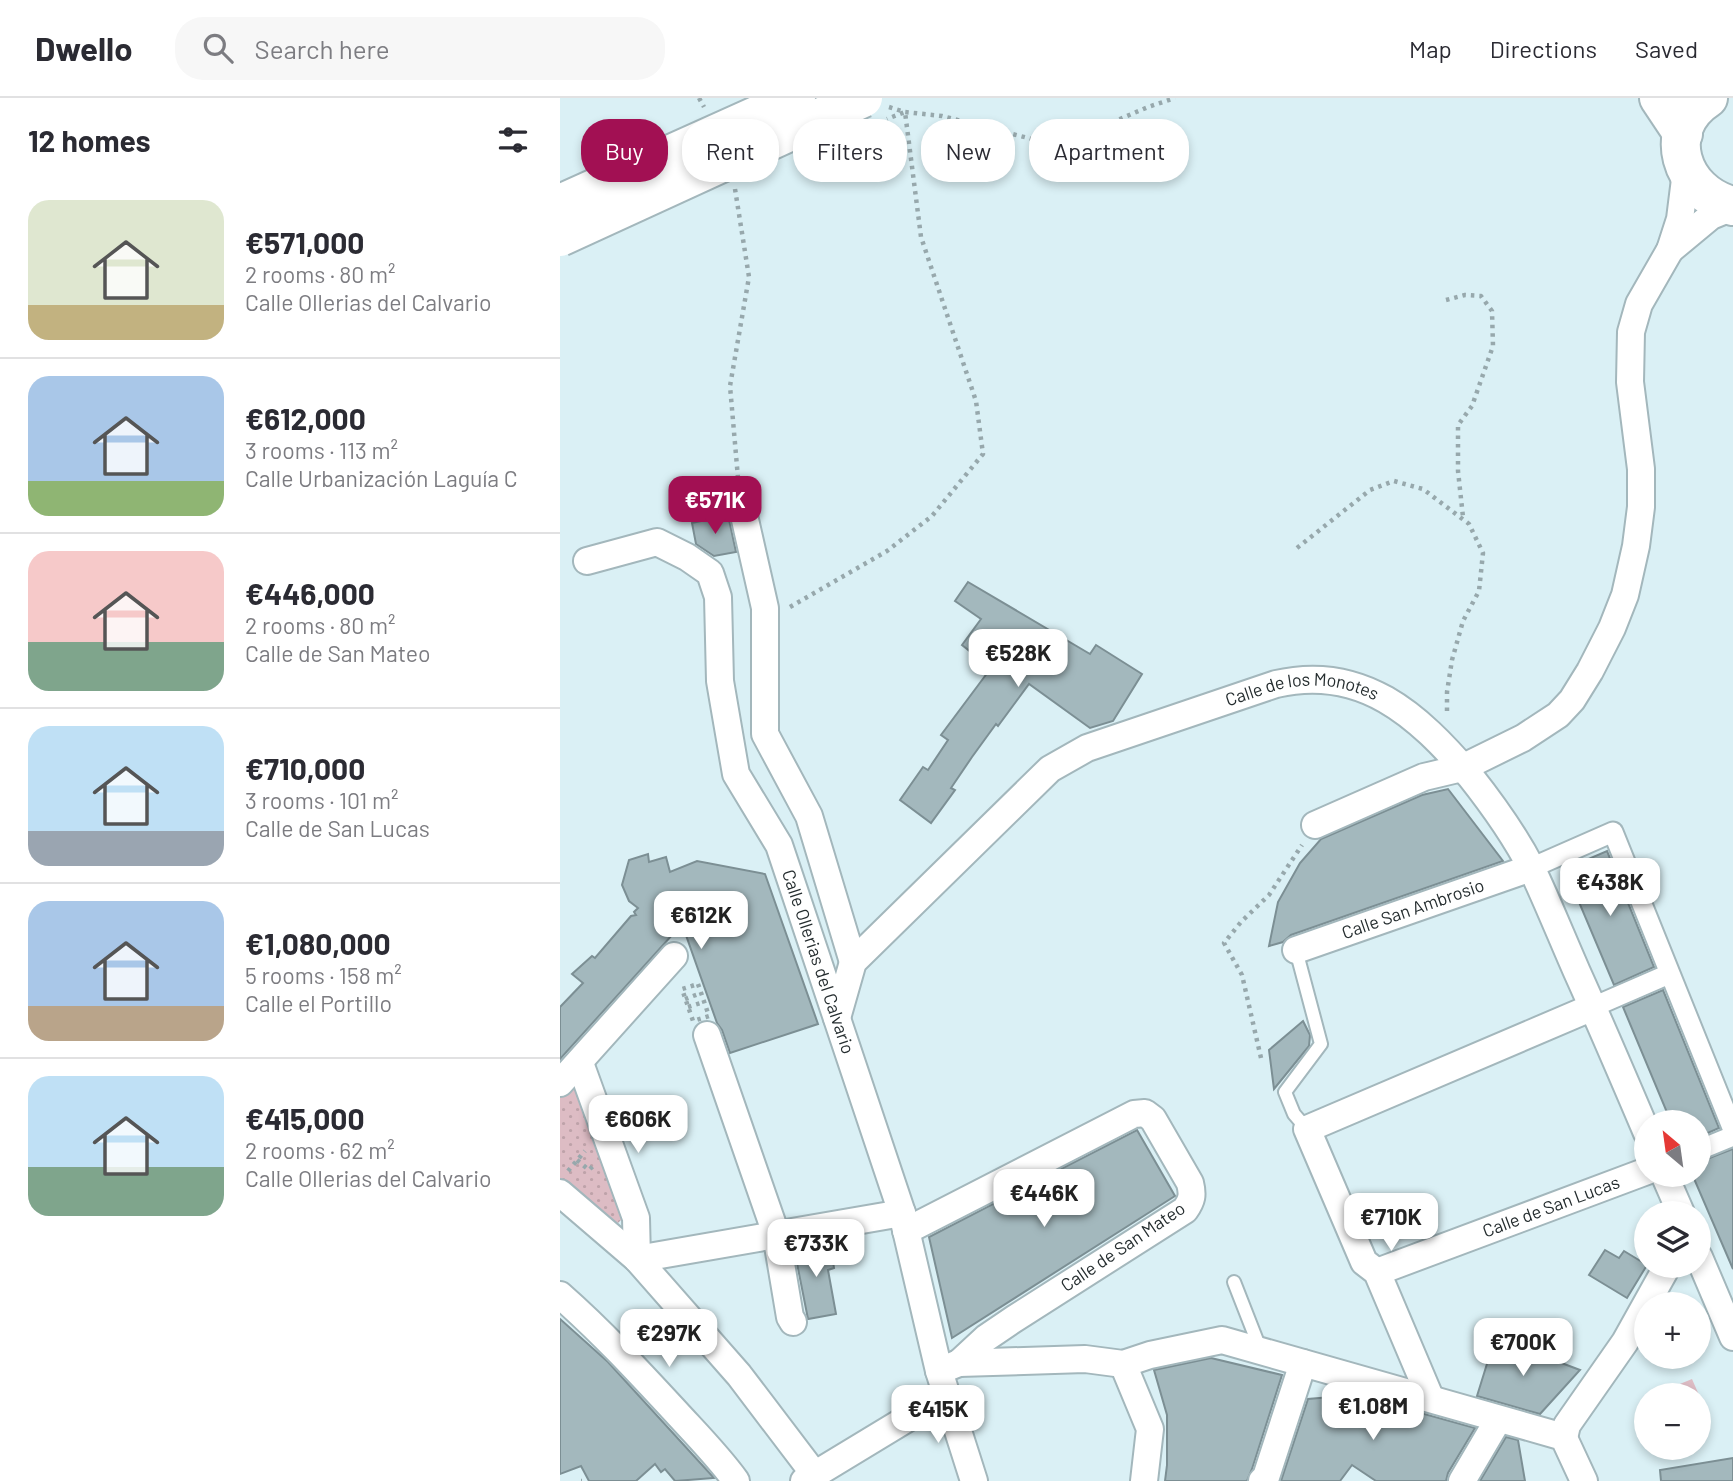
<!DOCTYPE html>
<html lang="en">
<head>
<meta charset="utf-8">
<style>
	body { margin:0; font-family:Barlow,sans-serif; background:#f7f7f7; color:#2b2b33; height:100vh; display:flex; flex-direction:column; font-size:26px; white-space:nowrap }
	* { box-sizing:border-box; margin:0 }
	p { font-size:23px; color:#7c7c81 }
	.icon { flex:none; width:38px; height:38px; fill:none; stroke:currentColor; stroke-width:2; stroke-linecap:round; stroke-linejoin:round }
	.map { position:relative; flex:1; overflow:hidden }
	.drawer { display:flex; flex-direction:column; background:#fff; width:560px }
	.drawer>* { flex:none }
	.guide { position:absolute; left:21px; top:21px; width:665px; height:63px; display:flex; gap:14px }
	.needle { width:46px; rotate:331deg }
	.fabs { position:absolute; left:1074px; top:1012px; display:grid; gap:14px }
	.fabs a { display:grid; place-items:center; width:77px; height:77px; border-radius:50%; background:#fff; box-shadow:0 4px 10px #0003; font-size:35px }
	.price { position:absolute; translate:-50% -60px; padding:0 16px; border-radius:14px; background:#fff; color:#222; font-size:23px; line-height:46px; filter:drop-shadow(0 2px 4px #0008) }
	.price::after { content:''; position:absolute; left:50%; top:42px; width:21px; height:16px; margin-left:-10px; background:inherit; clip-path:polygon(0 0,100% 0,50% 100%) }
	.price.current { background:#a21053; color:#fff }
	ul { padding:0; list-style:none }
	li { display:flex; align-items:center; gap:21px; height:175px; padding:0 28px }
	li+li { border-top:2px solid #e1e1e2 }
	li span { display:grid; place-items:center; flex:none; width:196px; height:140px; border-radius:21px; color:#555 }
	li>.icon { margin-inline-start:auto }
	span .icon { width:84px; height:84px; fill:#fffc; stroke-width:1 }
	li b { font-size:30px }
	h2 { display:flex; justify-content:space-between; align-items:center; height:84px; padding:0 28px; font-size:30px }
	.tag { padding:0 24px; border-radius:28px; background:#fff; box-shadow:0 4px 10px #0003; font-size:24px; line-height:63px }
	.tag.current { background:#a21053; color:#fff }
	header { display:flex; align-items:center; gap:42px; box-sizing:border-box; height:98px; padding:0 35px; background:#fff; border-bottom:2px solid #e1e1e2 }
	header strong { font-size:33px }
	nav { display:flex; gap:38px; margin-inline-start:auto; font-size:24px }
	.search { width:490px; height:63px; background:#f7f7f7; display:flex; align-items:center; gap:18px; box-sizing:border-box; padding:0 24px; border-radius:28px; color:#7c7c81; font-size:26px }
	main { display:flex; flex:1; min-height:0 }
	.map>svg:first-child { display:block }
	.forest { fill:url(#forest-crowns) }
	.garden { fill:url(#garden-dots) }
	.building { fill:#a3b8bd; stroke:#7c8f94; stroke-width:2 }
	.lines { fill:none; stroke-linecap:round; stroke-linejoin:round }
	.service-casing { stroke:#a3b7bc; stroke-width:16 }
	.pedestrian-casing { stroke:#a3b7bc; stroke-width:23 }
	.minor-casing { stroke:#a3b7bc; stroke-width:30 }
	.trunk-casing { stroke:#a3b7bc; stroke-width:42 }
	.path { stroke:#97a8ac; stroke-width:4.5; stroke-dasharray:3.5 5; stroke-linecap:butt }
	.service { stroke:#fff; stroke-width:12 }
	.pedestrian { stroke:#fff; stroke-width:19 }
	.minor { stroke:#fff; stroke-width:26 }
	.trunk { stroke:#fff; stroke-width:38 }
	.trunk-bridge-casing { stroke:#a3b7bc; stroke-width:42; stroke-linecap:butt }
	.trunk-bridge { stroke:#fff; stroke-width:38 }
	.labels { text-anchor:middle; stroke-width:6; stroke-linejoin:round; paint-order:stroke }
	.street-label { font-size:18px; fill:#252d2f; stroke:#fff }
</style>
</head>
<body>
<header>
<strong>Dwello</strong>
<div class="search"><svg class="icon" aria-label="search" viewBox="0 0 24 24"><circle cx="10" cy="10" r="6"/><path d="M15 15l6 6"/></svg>Search here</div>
<nav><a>Map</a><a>Directions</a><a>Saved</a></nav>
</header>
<main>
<section class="drawer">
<h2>12 homes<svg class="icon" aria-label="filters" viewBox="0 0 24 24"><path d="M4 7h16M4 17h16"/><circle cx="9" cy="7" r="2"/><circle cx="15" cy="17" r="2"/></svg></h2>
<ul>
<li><span style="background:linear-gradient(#dfe7d0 75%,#c2b280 0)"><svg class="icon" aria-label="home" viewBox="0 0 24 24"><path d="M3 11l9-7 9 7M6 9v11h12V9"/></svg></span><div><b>€571,000</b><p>2 rooms · 80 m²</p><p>Calle Ollerias del Calvario</p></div></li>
<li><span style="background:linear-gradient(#a9c7e8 75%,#8fb573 0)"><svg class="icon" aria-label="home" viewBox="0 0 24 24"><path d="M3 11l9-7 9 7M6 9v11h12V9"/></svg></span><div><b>€612,000</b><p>3 rooms · 113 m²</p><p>Calle Urbanización Laguía C</p></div></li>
<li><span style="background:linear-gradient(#f6c9c9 65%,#7fa58c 0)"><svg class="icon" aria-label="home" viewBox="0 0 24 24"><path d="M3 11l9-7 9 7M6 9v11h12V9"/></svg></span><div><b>€446,000</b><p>2 rooms · 80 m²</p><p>Calle de San Mateo</p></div></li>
<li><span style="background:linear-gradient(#bfe0f5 75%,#9aa5b1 0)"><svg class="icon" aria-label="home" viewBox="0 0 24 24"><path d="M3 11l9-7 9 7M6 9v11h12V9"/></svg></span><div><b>€710,000</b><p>3 rooms · 101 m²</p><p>Calle de San Lucas</p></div></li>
<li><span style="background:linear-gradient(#a9c7e8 75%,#b9a48a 0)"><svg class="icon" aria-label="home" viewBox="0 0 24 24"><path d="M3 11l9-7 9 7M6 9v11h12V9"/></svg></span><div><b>€1,080,000</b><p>5 rooms · 158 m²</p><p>Calle el Portillo</p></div></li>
<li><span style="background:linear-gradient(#bfe0f5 65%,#7fa58c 0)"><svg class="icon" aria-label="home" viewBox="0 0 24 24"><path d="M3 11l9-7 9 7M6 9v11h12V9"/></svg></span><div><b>€415,000</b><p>2 rooms · 62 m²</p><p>Calle Ollerias del Calvario</p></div></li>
</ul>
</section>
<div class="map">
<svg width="1173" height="1383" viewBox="0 0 1173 1383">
	<defs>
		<pattern id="forest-crowns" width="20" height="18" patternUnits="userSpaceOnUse" patternTransform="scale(1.75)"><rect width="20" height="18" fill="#ddbcc4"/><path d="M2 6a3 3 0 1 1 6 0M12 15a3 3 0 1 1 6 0" fill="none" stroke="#bea2a9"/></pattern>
		<pattern id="garden-dots" width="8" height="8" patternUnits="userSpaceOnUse" patternTransform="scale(1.75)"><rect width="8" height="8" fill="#ddbcc4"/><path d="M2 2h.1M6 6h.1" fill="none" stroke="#bea2a9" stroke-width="1.8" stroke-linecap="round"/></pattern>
	</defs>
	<rect width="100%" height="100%" fill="#daf0f5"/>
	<polygon class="forest" points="1132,1281 1139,1297 1093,1297"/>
	<polygon class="garden" points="5,991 19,992 64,1119 54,1129 0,1085 0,997"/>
	<g class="building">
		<polygon points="168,417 176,454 154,458 136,446 132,425"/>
		<polygon points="408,484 530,556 536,547 582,576 553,623 530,630 469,586 438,628 436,626 412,659 391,690 395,692 371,725 340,702 363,669 368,672 388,642 381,637 431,570 402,547 421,521 395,503"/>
		<polygon points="888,691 943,763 731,837 723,844 709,848 718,804 740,765 761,741 862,697"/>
		<polygon points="1047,753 1094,869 1054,887 1005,771"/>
		<polygon points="88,756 89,764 106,759 110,774 137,763 205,776 258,926 170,955 162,932 157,925 122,826 0,961 0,909 23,885 12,876 32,858 35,860 71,818 76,817 74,814 78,810 69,803 62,787 69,762"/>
		<polygon points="1103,892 1159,1030 1139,1039 1139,1024 1111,1024 1063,909"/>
		<polygon points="743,923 750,937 749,948 714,991 709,952"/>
		<polygon points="577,1032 615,1098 392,1240 369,1139"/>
		<polygon points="1173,1051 1173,1171 1132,1076 1139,1076 1139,1064"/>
		<polygon points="270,1144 274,1170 268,1172 276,1216 248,1221 234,1150"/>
		<polygon points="1045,1152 1059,1160 1064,1153 1087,1167 1067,1200 1029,1177"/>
		<polygon points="0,1221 48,1264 154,1380 115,1383 105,1371 101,1374 95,1366 76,1383 29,1383 21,1368 0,1376"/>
		<polygon points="935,1240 1020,1272 980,1316 917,1298"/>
		<polygon points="651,1260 722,1277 692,1371 687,1383 605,1383 607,1367 607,1317 594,1272"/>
		<polygon points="783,1298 821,1304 915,1330 888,1375 886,1383 816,1383 792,1367 780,1383 721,1383 748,1301"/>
		<polygon points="946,1339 958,1342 965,1383 920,1383"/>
		<polygon points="1173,1360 1173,1383 1101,1383 1100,1372"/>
	</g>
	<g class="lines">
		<g class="service-casing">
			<g id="service">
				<polyline points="736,852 761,946 725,994 734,1016 747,1031"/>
				<polyline points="674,1184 701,1253"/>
			</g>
		</g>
		<g class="pedestrian-casing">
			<g id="pedestrian">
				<polyline points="971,770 1053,734 1173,1032"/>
				<polyline points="1033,909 1109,876"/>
				<polyline points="1139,1052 1173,1038"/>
			</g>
		</g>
		<g class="minor-casing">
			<g id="minor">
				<polyline points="1110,152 1151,118 1173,109"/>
				<polyline points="181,404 205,510 205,636 249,718 293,864"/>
				<path id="s1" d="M27,463L97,444L127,459L150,475L158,499L160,583L176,676L219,747L342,1115L379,1273L414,1383"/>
				<polyline points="755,727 864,679 902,670 963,640 998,617 1012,602 1030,573 1052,530 1065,497 1076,448 1081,409 1081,371 1070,284 1071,234 1079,206 1110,152 1120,121 1126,73"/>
				<path id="s2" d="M736,852L971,770"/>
				<path id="s3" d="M277,920L293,864L490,671L527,650L716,586C802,566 858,617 910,678C933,707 955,738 972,771C988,805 1002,840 1017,874C1041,927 1064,981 1087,1035"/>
				<polyline points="147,937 216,1136 230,1219 233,1224"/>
				<polyline points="20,965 76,1120 77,1161"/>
				<polyline points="0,985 114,858"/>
				<polyline points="1104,1076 1121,1115"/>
				<polyline points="0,1095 77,1161 179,1277 255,1377"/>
				<path d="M346,1133L574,1016L585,1015L593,1021L630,1085C633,1097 632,1102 625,1112L454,1221L426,1240L399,1265"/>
				<polyline points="1139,1159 1173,1239"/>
				<polyline points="77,1161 342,1115"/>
				<path id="s4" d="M817,1174L1087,1073"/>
				<path d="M0,1197C41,1233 78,1273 115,1313C136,1336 158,1358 176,1383"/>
				<polyline points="563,1266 590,1331 584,1383"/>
				<polyline points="379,1273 399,1265 525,1261 563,1266 590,1257 662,1242 1000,1338 1004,1340 1024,1383"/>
				<polyline points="870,1299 817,1174 804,1164 747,1031 1033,909"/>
				<polyline points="1004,1340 1007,1327 1065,1244 1108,1167"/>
				<polyline points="244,1383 386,1297"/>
				<polyline points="702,1383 706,1379 743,1265"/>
				<polyline points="902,1383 938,1322"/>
			</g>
		</g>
		<g class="trunk-casing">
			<g id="trunk">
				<polyline points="1099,0 1123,36"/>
				<path d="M1148,0C1100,31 1120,95 1173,108"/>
			</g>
		</g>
		<g class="path">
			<polyline points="139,0 144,9"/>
			<polyline points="329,9 345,14 382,18 472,41 518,39 588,9 615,0"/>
			<polyline points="175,91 189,179 170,288 178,380"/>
			<polyline points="886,202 905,197 921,198 932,213 933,248 912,308 898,327 898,373 903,419"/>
			<polyline points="737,450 810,392 834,383 863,391 909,426 923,455 919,493 903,523 892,562 887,594 887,618"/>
			<polyline points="230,509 327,453 372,418 423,356 416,303 361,139 345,14 327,21"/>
			<polygon points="138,886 149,918 133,923 122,891"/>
			<polyline points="125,901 141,895"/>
			<polyline points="128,909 144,904"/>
			<polyline points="701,960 682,877 664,845 681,824 709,797 742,747"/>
			<polyline points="17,1062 29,1072 33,1068"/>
			<polyline points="8,1073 25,1053"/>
			<polyline points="21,1383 22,1383"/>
		</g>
		<use href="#service" class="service"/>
		<use href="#pedestrian" class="pedestrian"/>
		<use href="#minor" class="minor"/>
		<use href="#trunk" class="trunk"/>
		<g class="trunk-bridge-casing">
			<g id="trunk-bridge">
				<polyline points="0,106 236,0"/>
				<polyline points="0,139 303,0"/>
			</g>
		</g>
		<use href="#trunk-bridge" class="trunk-bridge"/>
	</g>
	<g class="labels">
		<g class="street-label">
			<text dy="6" stroke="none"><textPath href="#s3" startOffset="602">Calle de los Monotes</textPath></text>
			<text dy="6" stroke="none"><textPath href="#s2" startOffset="124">Calle San Ambrosio</textPath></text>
			<text dy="6" stroke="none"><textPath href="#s1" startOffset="544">Calle Ollerias del Calvario</textPath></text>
			<text dy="6" stroke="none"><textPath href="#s4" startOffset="186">Calle de San Lucas</textPath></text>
			<text transform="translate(563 1149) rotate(-34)" y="6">Calle de San Mateo</text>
		</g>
	</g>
</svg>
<div class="fabs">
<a><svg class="needle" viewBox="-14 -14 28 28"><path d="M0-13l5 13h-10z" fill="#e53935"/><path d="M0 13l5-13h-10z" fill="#7c7c81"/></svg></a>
<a><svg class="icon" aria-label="layers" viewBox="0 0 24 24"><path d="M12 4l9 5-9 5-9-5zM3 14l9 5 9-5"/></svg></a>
<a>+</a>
<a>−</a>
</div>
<b class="price current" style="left:155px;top:438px">€571K</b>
<b class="price" style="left:458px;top:591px">€528K</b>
<b class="price" style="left:1050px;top:820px">€438K</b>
<b class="price" style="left:141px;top:853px">€612K</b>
<b class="price" style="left:78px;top:1057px">€606K</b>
<b class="price" style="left:484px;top:1131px">€446K</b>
<b class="price" style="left:831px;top:1155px">€710K</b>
<b class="price" style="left:256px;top:1181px">€733K</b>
<b class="price" style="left:109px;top:1271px">€297K</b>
<b class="price" style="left:963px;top:1280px">€700K</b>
<b class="price" style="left:813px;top:1344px">€1.08M</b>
<b class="price" style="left:378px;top:1347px">€415K</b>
<div class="guide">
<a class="tag current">Buy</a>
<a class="tag">Rent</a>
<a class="tag">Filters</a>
<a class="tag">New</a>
<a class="tag">Apartment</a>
</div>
</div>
</main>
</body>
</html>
